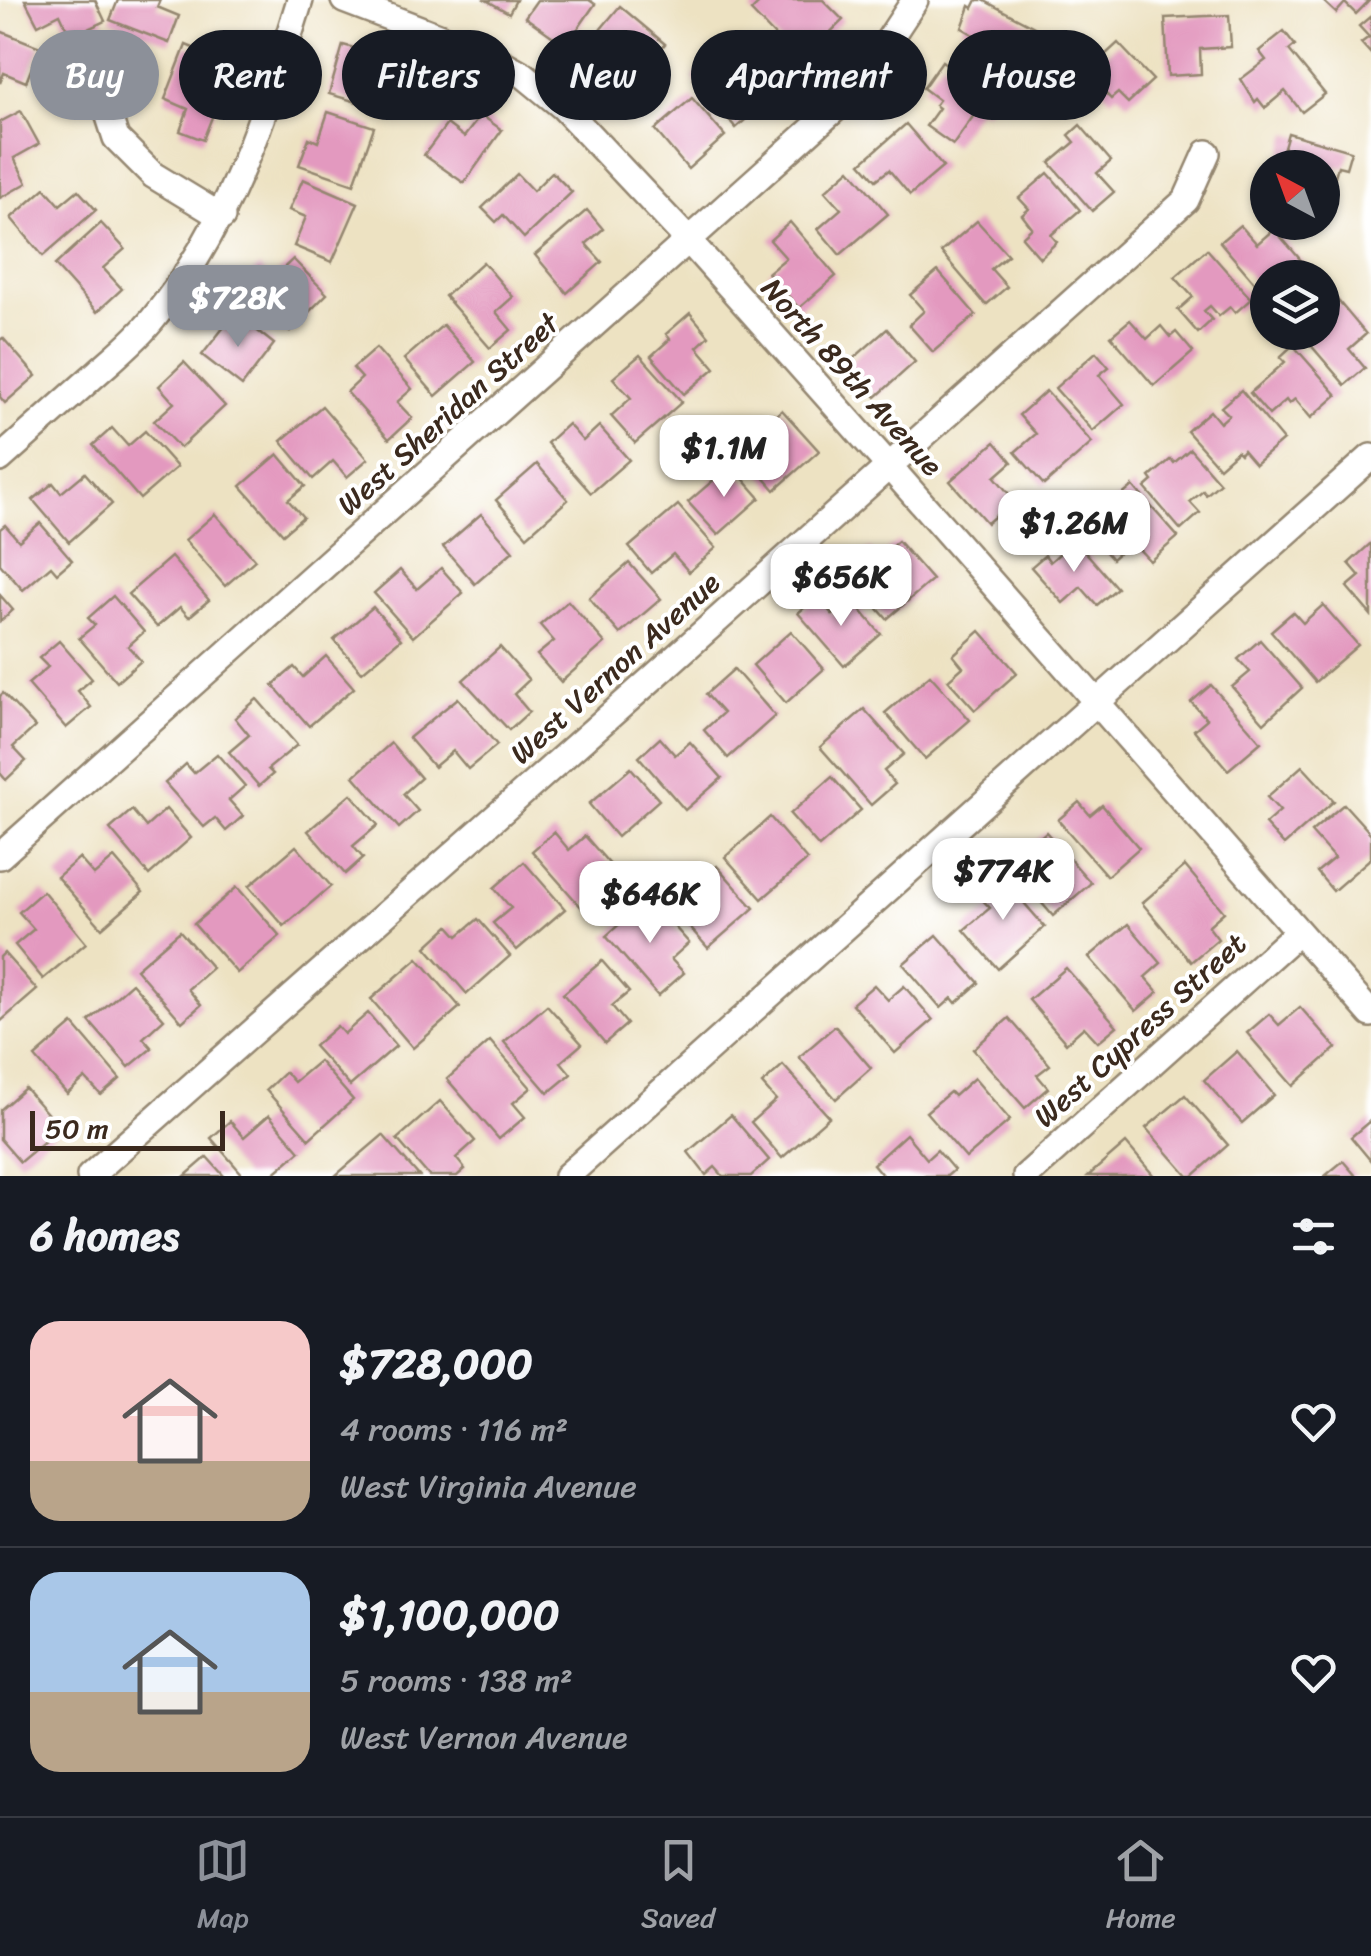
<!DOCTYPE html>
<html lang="en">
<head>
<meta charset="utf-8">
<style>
	body { margin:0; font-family:Sriracha,sans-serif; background:#242831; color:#f1f3f6; height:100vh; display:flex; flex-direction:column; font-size:38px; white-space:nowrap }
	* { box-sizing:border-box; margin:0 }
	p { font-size:32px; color:#9ea1a6 }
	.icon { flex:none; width:55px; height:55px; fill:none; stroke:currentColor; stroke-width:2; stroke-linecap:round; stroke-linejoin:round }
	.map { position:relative; height:1176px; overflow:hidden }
	.sheet { display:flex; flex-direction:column; background:#171b24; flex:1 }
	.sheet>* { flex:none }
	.guide { position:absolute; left:30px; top:30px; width:1312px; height:90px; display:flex; gap:20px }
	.needle { width:65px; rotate:319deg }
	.fabs { position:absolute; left:1250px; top:150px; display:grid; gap:20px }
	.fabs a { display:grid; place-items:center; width:90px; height:90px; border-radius:50%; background:#171b24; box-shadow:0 2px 8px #0004; font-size:50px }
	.scale { position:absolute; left:30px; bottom:25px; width:195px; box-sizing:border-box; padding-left:10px; border:5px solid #3b2a1e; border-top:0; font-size:28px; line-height:35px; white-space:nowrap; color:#3b2a1e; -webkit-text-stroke:8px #fff; paint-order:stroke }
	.price { position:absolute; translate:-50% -85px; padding:0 22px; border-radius:20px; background:#fff; color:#222; font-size:32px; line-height:65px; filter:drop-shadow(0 2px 5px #0008) }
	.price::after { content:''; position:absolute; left:50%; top:60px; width:30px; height:22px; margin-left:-15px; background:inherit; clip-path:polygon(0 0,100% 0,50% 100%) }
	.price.current { background:#8c9099; color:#fff }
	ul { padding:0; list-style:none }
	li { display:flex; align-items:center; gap:30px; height:250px; padding:0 30px }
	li+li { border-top:2px solid #363941 }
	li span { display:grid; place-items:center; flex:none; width:280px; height:200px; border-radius:30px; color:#555 }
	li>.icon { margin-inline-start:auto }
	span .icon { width:120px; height:120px; fill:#fffc; stroke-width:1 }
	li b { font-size:42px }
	h2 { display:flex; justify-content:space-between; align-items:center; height:120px; padding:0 30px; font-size:42px }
	.pill { padding:0 35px; border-radius:45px; background:#171b24; box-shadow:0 2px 8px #0004; font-size:35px; line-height:90px }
	.pill.current { background:#8c9099; color:#fff }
	.menu { display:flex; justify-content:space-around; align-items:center; height:140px; border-top:2px solid #363941; background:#171b24; font-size:28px; color:#9ea1a6 }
	.menu a { display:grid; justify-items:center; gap:5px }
	.menu .current { color:#8c9099 }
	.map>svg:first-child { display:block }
	.building { fill:#e399bf }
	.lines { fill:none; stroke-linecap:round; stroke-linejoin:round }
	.minor-casing { stroke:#948670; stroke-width:30 }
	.minor { stroke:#fff; stroke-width:25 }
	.labels { text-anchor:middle; stroke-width:8; stroke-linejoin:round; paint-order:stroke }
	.street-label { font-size:30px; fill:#3b2a1e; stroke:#fff }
</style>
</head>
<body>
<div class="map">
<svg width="1371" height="1176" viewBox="0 0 1371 1176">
	<rect width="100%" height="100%" fill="#fff"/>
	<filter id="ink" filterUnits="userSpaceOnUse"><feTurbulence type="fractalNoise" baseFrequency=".01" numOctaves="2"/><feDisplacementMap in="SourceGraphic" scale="20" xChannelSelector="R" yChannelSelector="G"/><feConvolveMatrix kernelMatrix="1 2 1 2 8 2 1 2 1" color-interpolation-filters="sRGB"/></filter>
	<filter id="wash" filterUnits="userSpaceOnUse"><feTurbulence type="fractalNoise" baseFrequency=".0048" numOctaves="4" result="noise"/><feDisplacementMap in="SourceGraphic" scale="40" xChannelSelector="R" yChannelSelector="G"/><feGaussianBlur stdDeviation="2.25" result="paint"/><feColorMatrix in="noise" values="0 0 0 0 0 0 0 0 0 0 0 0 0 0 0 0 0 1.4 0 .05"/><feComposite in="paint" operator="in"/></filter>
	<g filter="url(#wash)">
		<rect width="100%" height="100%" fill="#ede2c2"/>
		<g id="blocks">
			<g class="building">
				<polygon points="25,0 95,0 105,21 71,37 60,14 38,25"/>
				<polygon points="118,0 160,0 157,7 179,16 169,43 110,20"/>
				<polygon points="486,0 516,0 509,13"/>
				<polygon points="537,0 589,0 595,4 566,46 525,17"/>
				<polygon points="762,0 823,0 843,20 800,62 751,11"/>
				<polygon points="977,0 983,0 1036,28 1028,42 1020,37 1009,57 1023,65 1012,86 970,64 980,44 974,41 976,36 962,28 970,6 973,8"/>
				<polygon points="1322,0 1370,0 1356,14 1345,3 1336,13"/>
				<polygon points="620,6 665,44 624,93 579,55"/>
				<polygon points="1229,15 1231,47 1200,49 1201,74 1168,76 1165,18"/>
				<polygon points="1371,16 1371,54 1361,43 1369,37 1359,26"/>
				<polygon points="0,31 40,47 26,82 4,73 0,83"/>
				<polygon points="1284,31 1295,45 1289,50 1325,94 1302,112 1285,91 1265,108 1258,99 1255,102 1241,79 1266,60 1259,51"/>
				<polygon points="736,40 779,90 736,128 693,78"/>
				<polygon points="1118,43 1153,80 1128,103 1118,93 1111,99 1097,84 1103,77 1093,66"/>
				<polygon points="186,45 203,52 197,67 227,79 203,140 180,131 188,109 165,99"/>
				<polygon points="343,45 380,55 367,105 329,94"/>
				<polygon points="942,61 995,98 985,112 979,108 953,145 926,126 939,108 935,105 939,100 923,88"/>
				<polygon points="692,98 725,136 688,169 655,130"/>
				<polygon points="21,111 39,144 14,158 27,183 0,198 0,122"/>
				<polygon points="328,112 374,127 354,184 299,165 309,138 318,142"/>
				<polygon points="481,115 502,130 464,183 424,155 447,124 464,137"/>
				<polygon points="906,124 943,167 910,195 889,170 876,180 861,163"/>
				<polygon points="1080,125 1111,161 1097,173 1114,192 1092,211 1050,163 1075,142 1069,135"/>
				<polygon points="1288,133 1351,151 1346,168 1338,166 1326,207 1322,206 1322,168 1278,168"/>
				<polygon points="850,169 888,214 840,255 818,229 841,209 825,191"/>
				<polygon points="552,172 572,192 524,238 503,215 496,222 482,208 517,174 533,191"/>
				<polygon points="1048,173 1080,210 1051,235 1057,242 1040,258 1022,237 1032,228 1022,215 1029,209 1019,198"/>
				<polygon points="303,179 358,203 332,262 294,246 306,217 289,210"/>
				<polygon points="45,188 60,205 78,190 96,210 43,256 11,218"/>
				<polygon points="587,210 603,229 586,244 602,262 567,293 535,255"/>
				<polygon points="977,221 1008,255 991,269 1007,287 986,305 941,252"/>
				<polygon points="790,222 836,276 799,308 768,273 786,258 770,240"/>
				<polygon points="101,223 125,249 103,268 122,289 97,312 55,265"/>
				<polygon points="1240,225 1257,244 1274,229 1305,265 1294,275 1287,267 1275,278 1268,278 1268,284 1261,290 1220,242"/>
				<polygon points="1207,249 1251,299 1235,313 1230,307 1219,316 1210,306 1204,311 1212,320 1198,333 1178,310 1193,297 1175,277"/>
				<polygon points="293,259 327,294 290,331 242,283 259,267 271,280"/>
				<polygon points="483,262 513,297 496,312 511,330 490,348 445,296"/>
				<polygon points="938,271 976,315 933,352 909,325 924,311 910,295"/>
				<polygon points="1334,296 1366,334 1349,349 1365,368 1345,385 1303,336 1307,332 1322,332 1322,319 1327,315 1322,306"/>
				<polygon points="235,313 274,344 242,386 202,355"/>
				<polygon points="690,313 709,336 697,347 715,368 684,394 651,356 670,339 666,334"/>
				<polygon points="1130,320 1147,339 1161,326 1170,337 1176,332 1193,352 1154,386 1111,336"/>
				<polygon points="443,325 475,362 436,396 404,359"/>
				<polygon points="887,329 915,362 876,397 847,364"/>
				<polygon points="3,338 36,376 5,403 0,397 0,340"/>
				<polygon points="1293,345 1337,395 1311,418 1295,399 1289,404 1286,400 1269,415 1250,393 1285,362 1280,357"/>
				<polygon points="376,348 412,389 397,402 412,418 389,439 347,392 362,378 353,368"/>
				<polygon points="1096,352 1109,367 1099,375 1124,404 1093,431 1055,388"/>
				<polygon points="640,355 682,402 635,443 611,416 631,398 613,378"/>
				<polygon points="184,362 225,406 180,448 154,421 174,403 159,386"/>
				<polygon points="1241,390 1283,440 1255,464 1243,450 1240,454 1237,451 1219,467 1187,431 1210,411 1220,423 1229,415 1221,407"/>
				<polygon points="1046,391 1092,443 1044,485 1015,452 1036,434 1019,415"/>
				<polygon points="322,406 368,459 347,477 333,461 313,479 281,441"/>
				<polygon points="782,410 819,451 775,490 755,467 763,461 746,442"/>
				<polygon points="568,424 583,441 599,426 629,460 591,493 547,443"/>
				<polygon points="112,428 128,446 145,431 177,467 140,499 93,445"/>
				<polygon points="995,442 1012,462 995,477 1014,500 987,523 950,481"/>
				<polygon points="1190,449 1220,483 1206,495 1203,491 1190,502 1200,513 1181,530 1145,488 1153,481 1150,477 1171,459 1174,463"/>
				<polygon points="278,454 305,486 288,500 303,517 283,534 241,486"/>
				<polygon points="537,464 568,500 527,536 496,500"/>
				<polygon points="731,465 760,498 718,535 688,502"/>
				<polygon points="85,473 112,504 69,542 33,500 53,483 61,493"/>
				<polygon points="1133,486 1178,537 1150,561 1136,546 1133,549 1129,544 1112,559 1091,535 1114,516 1107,508"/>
				<polygon points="678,505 716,548 689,572 673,554 651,573 629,547"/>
				<polygon points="215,514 255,560 225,586 185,540"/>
				<polygon points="481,514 513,551 475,584 443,547"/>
				<polygon points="40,523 72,560 57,573 51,566 23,590 0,564 0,529 5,525 19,541"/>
				<polygon points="1075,540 1117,588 1097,605 1081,587 1063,603 1031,567 1045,555 1050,562"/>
				<polygon points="898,541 932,580 887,619 845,571 870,549 878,558"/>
				<polygon points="1371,543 1371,615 1347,587 1360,576 1349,563"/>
				<polygon points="171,557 209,600 189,617 180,607 157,627 128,594"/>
				<polygon points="629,563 661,599 620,634 589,598"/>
				<polygon points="441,568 463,593 413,637 374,593 400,570 417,589"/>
				<polygon points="0,595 13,610 0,621"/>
				<polygon points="113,596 144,632 128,646 141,661 117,682 79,638 95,625 88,618"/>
				<polygon points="817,597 833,615 851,599 881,634 844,666 798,613"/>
				<polygon points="568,601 605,643 561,682 537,655 554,641 540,625"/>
				<polygon points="1323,605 1358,645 1315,682 1271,631 1293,612 1303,623"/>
				<polygon points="373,607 401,639 362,672 334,640"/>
				<polygon points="791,631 824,669 786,703 753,665"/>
				<polygon points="980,631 1017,673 975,710 948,680 963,667 953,655"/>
				<polygon points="1260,640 1302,688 1264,723 1232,687 1250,672 1238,659"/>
				<polygon points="59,641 92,679 78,691 91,707 66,728 28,684 48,667 39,658"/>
				<polygon points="500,647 529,680 514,694 529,712 509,730 463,680"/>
				<polygon points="326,656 354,688 309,726 273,685 294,667 303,677"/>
				<polygon points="734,669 775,716 728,758 704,730 723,713 706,694"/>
				<polygon points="930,675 970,720 925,759 885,713"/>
				<polygon points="1211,685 1261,742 1228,770 1194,730 1207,719 1191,702"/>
				<polygon points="3,693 35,727 13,747 26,761 6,780 0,773 0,696"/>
				<polygon points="458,698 497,745 468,769 453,751 434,767 409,738"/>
				<polygon points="257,699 297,745 268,769 273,774 259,786 229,752 249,735 235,718"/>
				<polygon points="864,709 904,754 884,771 895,784 871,805 820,747"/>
				<polygon points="660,738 675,755 690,742 722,778 685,810 639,757"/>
				<polygon points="391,743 421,778 403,794 418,811 399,828 354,776"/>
				<polygon points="217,754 245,786 229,800 243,816 226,831 215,818 204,827 165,783 186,764 194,773"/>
				<polygon points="1302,766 1334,801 1284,845 1265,824 1280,811 1267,797"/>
				<polygon points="631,768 659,800 617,837 589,804"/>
				<polygon points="832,777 861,810 819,847 790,814"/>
				<polygon points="351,794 378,825 353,846 363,858 345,874 308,831"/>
				<polygon points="1079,802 1090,815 1102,805 1139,848 1107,876 1058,820"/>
				<polygon points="1344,804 1371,834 1371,858 1333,891 1317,872 1334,858 1311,832"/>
				<polygon points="166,809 191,838 149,875 110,829 132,810 146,827"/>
				<polygon points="770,817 807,860 762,899 725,857"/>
				<polygon points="554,832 569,850 585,836 619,875 582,908 532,851"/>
				<polygon points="1046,832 1091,883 1053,916 1009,865"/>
				<polygon points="296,846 331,886 284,926 249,886"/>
				<polygon points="79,858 94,875 114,858 143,892 102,928 57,877"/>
				<polygon points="524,862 565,909 517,950 493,923 511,908 494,888"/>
				<polygon points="717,866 754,908 708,948 671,906"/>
				<polygon points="1185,866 1224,912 1208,926 1218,939 1191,962 1142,903"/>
				<polygon points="998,873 1045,927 998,969 964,930 990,908 976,893"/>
				<polygon points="237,887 280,936 237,973 194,924"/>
				<polygon points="43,891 86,943 43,979 15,945 34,929 19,912"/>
				<polygon points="649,898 689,943 671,959 684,973 658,996 606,936"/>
				<polygon points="478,919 510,956 467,994 426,947 449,926 458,936"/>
				<polygon points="1128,924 1161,963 1145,977 1158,992 1136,1011 1089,957"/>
				<polygon points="180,931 212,968 188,989 201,1005 182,1022 136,969"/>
				<polygon points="937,935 979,983 956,1003 952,998 941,1008 903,964"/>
				<polygon points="4,953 37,990 0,1022 0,957"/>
				<polygon points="418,958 460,1007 413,1048 371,999"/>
				<polygon points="602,961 629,992 612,1006 627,1024 605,1043 563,994"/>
				<polygon points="1066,968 1117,1026 1098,1042 1084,1027 1066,1043 1029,1000"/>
				<polygon points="132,983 164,1019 143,1038 152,1048 129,1067 89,1021"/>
				<polygon points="874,985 888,1000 904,986 933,1020 895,1053 852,1004"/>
				<polygon points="547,1005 582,1044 561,1062 571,1074 548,1093 504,1042"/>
				<polygon points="1300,1007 1336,1048 1293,1086 1247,1033 1269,1014 1279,1025"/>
				<polygon points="368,1013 396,1046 350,1086 314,1046 337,1026 344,1034"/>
				<polygon points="1009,1018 1050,1065 1037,1075 1048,1088 1025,1108 973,1049"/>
				<polygon points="73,1024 120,1079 101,1095 85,1078 67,1094 35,1057"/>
				<polygon points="835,1026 871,1068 836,1099 799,1057"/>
				<polygon points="490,1041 531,1088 513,1103 525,1117 499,1139 447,1079"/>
				<polygon points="1237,1051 1274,1095 1242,1123 1204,1080"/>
				<polygon points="319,1061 353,1100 309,1139 266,1090 285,1072 294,1082"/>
				<polygon points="783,1065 829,1117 782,1158 751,1122 776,1100 762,1084"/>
				<polygon points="974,1078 1010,1120 966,1158 926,1112 950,1092 954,1096"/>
				<polygon points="25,1088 60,1128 20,1162 0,1139 0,1110"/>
				<polygon points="1185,1095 1228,1145 1193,1176 1188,1176 1146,1128"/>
				<polygon points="440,1101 475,1141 456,1158 465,1169 457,1176 429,1176 397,1139"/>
				<polygon points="269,1115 300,1151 271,1176 244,1176 211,1138 230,1121 244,1137"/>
				<polygon points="731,1115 769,1160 751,1176 723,1176 715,1167 706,1175 688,1152"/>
				<polygon points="1371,1120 1371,1161 1351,1137"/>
				<polygon points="906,1134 927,1159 937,1150 954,1170 947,1176 883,1176 873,1164"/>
				<polygon points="383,1135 419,1176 335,1176"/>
				<polygon points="1126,1143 1154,1176 1088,1176"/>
				<polygon points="207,1157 224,1176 185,1176"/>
				<polygon points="1343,1161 1356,1176 1325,1176"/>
			</g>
		</g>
	</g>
	<g filter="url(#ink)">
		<use href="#blocks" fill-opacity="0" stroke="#948670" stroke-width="2.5"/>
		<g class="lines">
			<g class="minor-casing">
				<g id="minor">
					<polyline points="344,0 488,55 524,75 563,107 690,242 889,466 1371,1014"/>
					<polyline points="104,101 116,138 153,175 222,217"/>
					<path d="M0,459C33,430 65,401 98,372C117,355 137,339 153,319C230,226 265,113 300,0"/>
					<polyline points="0,856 855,91 915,0"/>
					<polyline points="90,1176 656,675 1186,200 1207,153"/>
					<polyline points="567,1176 1371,457"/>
					<polyline points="1026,1176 1298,932"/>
				</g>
			</g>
			<use href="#minor" class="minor"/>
		</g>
	</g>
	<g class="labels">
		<g class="street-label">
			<text transform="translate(852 377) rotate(48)" y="10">North 89th Avenue</text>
			<text transform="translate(448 414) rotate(-42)" y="10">West Sheridan Street</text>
			<text transform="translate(615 668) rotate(-42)" y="10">West Vernon Avenue</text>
			<text transform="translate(1140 1030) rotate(-42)" y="10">West Cypress Street</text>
		</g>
	</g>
</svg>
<div class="fabs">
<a><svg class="needle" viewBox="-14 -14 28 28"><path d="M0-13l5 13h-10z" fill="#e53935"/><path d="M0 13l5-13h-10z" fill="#9ea1a6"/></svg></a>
<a><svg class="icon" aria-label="layers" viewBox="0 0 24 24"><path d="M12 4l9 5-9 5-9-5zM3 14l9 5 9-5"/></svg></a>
</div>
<div class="scale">50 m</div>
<b class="price current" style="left:238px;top:350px">$728K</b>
<b class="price" style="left:724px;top:500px">$1.1M</b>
<b class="price" style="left:1074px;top:575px">$1.26M</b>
<b class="price" style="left:841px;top:629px">$656K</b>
<b class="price" style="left:1003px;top:923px">$774K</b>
<b class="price" style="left:650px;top:946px">$646K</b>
<div class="guide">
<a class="pill current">Buy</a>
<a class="pill">Rent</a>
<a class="pill">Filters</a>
<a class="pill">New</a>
<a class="pill">Apartment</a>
<a class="pill">House</a>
</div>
</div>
<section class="sheet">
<h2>6 homes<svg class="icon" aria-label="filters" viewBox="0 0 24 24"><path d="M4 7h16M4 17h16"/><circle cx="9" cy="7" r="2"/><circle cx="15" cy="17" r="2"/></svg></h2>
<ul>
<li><span style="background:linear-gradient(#f6c9c9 70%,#b9a48a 0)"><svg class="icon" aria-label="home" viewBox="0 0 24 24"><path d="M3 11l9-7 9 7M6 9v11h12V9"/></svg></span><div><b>$728,000</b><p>4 rooms · 116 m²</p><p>West Virginia Avenue</p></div><svg class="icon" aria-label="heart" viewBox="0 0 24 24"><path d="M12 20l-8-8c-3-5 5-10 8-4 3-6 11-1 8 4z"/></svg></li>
<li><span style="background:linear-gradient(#a9c7e8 60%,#b9a48a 0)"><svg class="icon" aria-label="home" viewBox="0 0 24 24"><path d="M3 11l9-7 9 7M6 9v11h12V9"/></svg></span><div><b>$1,100,000</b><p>5 rooms · 138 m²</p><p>West Vernon Avenue</p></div><svg class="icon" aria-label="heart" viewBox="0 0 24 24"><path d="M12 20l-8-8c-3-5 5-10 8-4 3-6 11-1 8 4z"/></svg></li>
</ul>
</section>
<nav class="menu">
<a class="current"><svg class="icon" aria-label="map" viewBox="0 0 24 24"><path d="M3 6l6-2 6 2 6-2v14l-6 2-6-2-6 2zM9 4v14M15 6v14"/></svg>Map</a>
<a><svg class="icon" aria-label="saved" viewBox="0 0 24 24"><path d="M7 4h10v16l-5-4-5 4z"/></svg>Saved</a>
<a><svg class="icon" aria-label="home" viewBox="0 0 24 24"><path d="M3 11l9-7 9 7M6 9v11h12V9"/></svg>Home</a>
</nav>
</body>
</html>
